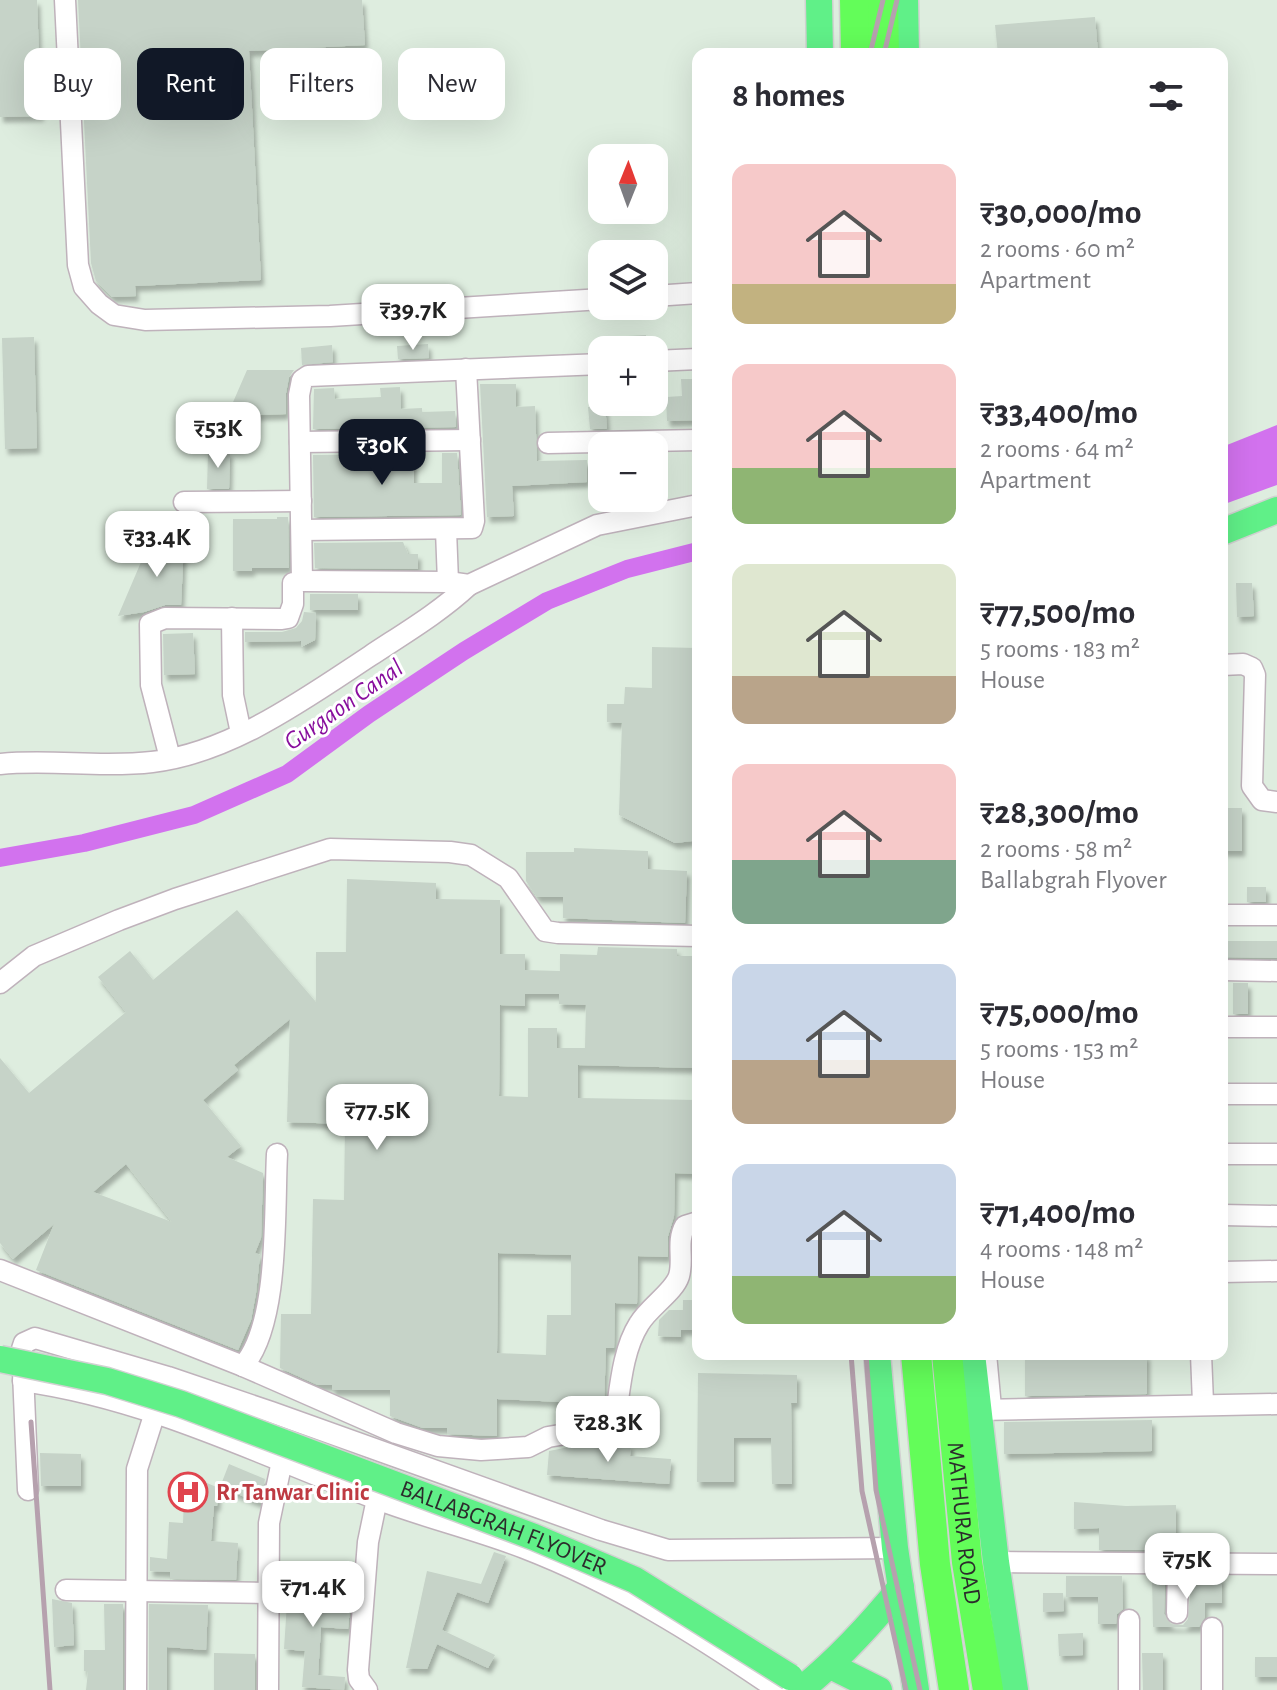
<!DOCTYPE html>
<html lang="en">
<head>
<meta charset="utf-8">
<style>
	body { margin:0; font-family:"Alegreya Sans",sans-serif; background:#f2f2f3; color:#2b2b33; height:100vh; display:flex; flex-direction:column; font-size:30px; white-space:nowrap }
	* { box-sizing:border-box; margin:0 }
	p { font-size:26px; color:#7c7c81 }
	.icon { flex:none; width:44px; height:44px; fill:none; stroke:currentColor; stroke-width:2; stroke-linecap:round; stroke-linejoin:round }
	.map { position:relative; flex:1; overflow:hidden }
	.sheet { position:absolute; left:692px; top:48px; width:536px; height:1312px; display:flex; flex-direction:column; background:#fff; border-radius:16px; box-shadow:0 8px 32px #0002 }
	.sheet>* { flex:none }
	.banner { position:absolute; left:24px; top:48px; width:548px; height:72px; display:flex; gap:16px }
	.needle { width:52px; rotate:1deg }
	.buttons { position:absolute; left:588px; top:144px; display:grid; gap:16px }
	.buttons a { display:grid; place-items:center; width:80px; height:80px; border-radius:16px; background:#fff; box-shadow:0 8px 32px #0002; font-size:40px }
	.price { position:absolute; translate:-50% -68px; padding:0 18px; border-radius:16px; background:#fff; color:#222; font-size:26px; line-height:52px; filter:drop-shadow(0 2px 4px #0008) }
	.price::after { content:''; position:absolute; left:50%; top:48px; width:24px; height:18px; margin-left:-12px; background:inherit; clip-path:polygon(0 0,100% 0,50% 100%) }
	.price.selected { background:#111827; color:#fff }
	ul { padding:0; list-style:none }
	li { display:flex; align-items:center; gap:24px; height:200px; padding:0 40px }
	li span { display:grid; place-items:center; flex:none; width:224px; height:160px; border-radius:16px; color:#555 }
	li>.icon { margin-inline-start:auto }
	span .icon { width:96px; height:96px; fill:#fffc; stroke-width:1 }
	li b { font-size:34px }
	h2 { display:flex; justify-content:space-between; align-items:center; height:96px; padding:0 40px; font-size:34px }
	.tag { padding:0 28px; border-radius:16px; background:#fff; box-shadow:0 8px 32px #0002; font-size:28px; line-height:72px }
	.tag.selected { background:#111827; color:#fff }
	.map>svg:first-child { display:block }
	.water { fill:#d272ee }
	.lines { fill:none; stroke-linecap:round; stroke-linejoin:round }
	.canal { stroke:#d272ee; stroke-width:18 }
	.building { fill:#c6d3c8; fill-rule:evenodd; filter:url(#shadow) }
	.minor-casing { stroke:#bfb2bb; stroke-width:23 }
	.major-casing { stroke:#d1d1d1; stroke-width:29 }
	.highway-casing { stroke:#d1d1d1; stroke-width:33 }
	.minor { stroke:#fff; stroke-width:20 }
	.major { stroke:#60f088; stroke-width:26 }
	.highway { stroke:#63fd59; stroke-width:30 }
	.rail { stroke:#b6a1ae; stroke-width:5 }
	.major-bridge-casing { stroke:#d1d1d1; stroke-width:29; stroke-linecap:butt }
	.major-bridge { stroke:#60f088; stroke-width:26 }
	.labels { text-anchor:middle; stroke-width:6; stroke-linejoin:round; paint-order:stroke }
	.health-label { font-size:24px; font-weight:bold; fill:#be3a42; stroke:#fff; text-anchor:start }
	.street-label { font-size:24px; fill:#2c2c2c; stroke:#fff }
	.water-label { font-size:26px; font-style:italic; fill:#880e9d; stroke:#fff }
</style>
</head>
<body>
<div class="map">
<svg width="1277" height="1690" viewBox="0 0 1277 1690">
	<defs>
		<filter id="shadow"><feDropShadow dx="3" dy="5.5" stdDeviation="2" flood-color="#0004"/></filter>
	</defs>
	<rect width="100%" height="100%" fill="#deeddf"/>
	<polygon class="water" points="1277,425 1277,485 1222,505 1222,447"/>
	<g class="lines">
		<polyline class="canal" points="0,858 84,843 194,815 287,774 369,714 464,651 547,601 627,569 698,551"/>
	</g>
	<g class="building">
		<polygon points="0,0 37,0 41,116 0,117"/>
		<polygon points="78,0 362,0 365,45 249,51 261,280 135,286 136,296 112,297 96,281 91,263"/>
		<polygon points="1095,17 1098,54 998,54 995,25"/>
		<polygon points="646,335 646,350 610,350 609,337"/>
		<polygon points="34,337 37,448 5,449 2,338"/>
		<polygon points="428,344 429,358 398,359 397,346"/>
		<polygon points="332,345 333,362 302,365 301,348"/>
		<polygon points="247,370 294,370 289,377 286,393 286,414 227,416"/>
		<polygon points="681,379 698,379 698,420 667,421 666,397 682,396"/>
		<polygon points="480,384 516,384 516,407 535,406 537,461 587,460 587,482 512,486 514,516 487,517"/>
		<polygon points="400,387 401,409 422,408 422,412 455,411 456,427 313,429 314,389 334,388 335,399 381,397 380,388"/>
		<polygon points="605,405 607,429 590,429 588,407"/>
		<polygon points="208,452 230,452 229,489 207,489"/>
		<polygon points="442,453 457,453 461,515 314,517 313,455 414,454 414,483 442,483"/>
		<polygon points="277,517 288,517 289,568 252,568 252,571 233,571 233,519 277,519"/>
		<polygon points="150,541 184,543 181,605 165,605 144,612 118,616"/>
		<polygon points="403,542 408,554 418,554 418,569 315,568 314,543"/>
		<polygon points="1236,583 1252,583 1254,616 1237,617"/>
		<rect x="310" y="594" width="48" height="16"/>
		<polygon points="304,612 316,613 315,640 301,647 301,641 245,642 245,632 282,632 296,628 302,621"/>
		<polygon points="193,633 195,674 164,675 163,634"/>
		<polygon points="652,647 698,648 698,725 694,725 692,841 675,843 619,815 622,723 607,722 607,704 624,704 625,687 652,688"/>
		<rect x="1222" y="808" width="20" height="43"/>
		<polygon points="574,848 648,851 648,869 687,871 685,923 563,918 563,897 537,897 526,881 526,852 574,852"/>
		<path d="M347,879L436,883V899L500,900V954H525V970L560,971V954L597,955L598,947L677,949V956H698V1068L578,1065V1098L698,1100V1174L675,1173L674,1216L668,1236V1257L638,1256L637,1304L615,1303L614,1348H606L604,1404L497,1399V1436L447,1434V1428H423L390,1416V1390H332V1385H318L280,1368L281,1314H311L313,1199L344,1200L345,1124L287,1122L290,1019L234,1065L238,1070L203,1100L241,1146L227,1157L263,1173L261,1238L255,1253L260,1255L256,1293L251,1320L238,1350L36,1270L54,1224L13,1259L0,1243V1058L29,1093L126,1012L98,977L130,951L153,980L237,910L316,1002V952H346ZM525,994H559V1004L586,1005L585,1048H557V1028H528V1097L499,1096L500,1005L525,1006ZM126,1164L172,1222L93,1192ZM498,1253L571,1255V1315H547L546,1355L497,1353Z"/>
		<rect x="1247" y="887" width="19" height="15"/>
		<polygon points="1222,941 1277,941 1277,958 1222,957"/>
		<rect x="1233" y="983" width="15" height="31"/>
		<polygon points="683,1300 698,1300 698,1330 681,1330 681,1337 658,1336 659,1320 669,1310 683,1310"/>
		<polygon points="1025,1354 1147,1354 1147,1394 1025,1396"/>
		<polygon points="698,1373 797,1375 797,1403 791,1403 792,1484 772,1484 771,1438 734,1438 734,1482 697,1482"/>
		<polygon points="1152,1420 1152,1451 1004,1454 1004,1422"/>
		<polygon points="594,1442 631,1445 630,1456 671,1459 669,1484 547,1475 549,1451"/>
		<polygon points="40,1453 81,1454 81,1486 41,1486"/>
		<polygon points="229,1464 265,1479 260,1503 220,1487"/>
		<polygon points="185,1474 219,1488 217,1506 214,1506 211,1541 238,1543 236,1580 170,1579 170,1572 150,1571 150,1557 167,1559 169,1522 183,1523"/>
		<polygon points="1074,1502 1126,1506 1176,1505 1176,1550 1099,1550 1099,1528 1074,1529"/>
		<polygon points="494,1552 506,1556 488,1603 457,1592 442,1630 495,1655 488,1668 437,1644 427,1669 406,1668 427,1571 481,1584"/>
		<polygon points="1066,1576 1122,1576 1123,1609 1117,1614 1116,1624 1098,1624 1098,1597 1066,1597"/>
		<polygon points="1152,1576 1165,1576 1164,1614 1171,1624 1183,1625 1188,1619 1191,1580 1222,1577 1222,1603 1205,1603 1205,1617 1199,1627 1153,1627"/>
		<polygon points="282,1585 323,1588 323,1595 351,1597 348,1629 321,1627 318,1675 345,1677 344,1690 302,1687 305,1651 284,1649 287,1603 282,1602"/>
		<polygon points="1043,1593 1063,1593 1064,1611 1043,1612"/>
		<polygon points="52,1599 72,1603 74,1645 54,1647"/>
		<polygon points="104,1604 123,1604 123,1690 86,1690 88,1671 84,1671 84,1650 105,1650"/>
		<polygon points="149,1604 208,1605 206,1650 167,1647 167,1690 149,1690"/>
		<polygon points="1083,1633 1083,1655 1059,1656 1058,1634"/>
		<polygon points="214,1653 255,1654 255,1690 214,1690"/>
		<polygon points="1142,1653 1163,1653 1163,1690 1143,1690"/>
		<rect x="1255" y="1657" width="22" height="20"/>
	</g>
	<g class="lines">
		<g class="minor-casing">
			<g id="minor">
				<polyline points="65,0 78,265 84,287 99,304 114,315 145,320 330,316 602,299"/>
				<polyline points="654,296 698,293"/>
				<polyline points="654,361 698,359"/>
				<polyline points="300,442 470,440"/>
				<polyline points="548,443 698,440"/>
				<polyline points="184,502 301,501"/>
				<polyline points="302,530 472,528 474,521 466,369"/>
				<polyline points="446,530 448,582"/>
				<polyline points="302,581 448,582 469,585 597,525 698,505"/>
				<polyline points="232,618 233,695 241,733"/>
				<polyline points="1222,665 1243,664 1252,668 1255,675 1252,786 1262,800 1277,802"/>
				<polyline points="170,758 151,685 150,624 165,618 282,619 288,618 293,604 293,583 302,581 299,395 302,380 308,376 602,364"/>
				<path d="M0,764C50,759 102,768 152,762C231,753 306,698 370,656C403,634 439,613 469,585"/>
				<polyline points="1222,915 1277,915"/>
				<polyline points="1222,970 1277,971"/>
				<polyline points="0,983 34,956 119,920 175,899 330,849 450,852 471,855 508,878 545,931 558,933 698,936"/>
				<polyline points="1222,1027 1277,1027"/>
				<polyline points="1222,1094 1277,1094"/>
				<polyline points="1222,1154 1277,1154"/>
				<polyline points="1222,1215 1277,1216"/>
				<path d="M0,1270L243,1366L396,1433L438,1446L481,1450L528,1447L548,1437L612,1426L615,1421C620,1390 622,1351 639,1324C649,1307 674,1292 679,1276C684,1259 676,1242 685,1226L698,1222"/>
				<polyline points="1222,1272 1277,1271"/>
				<polyline points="986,1354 991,1408"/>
				<polyline points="1201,1354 1203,1403"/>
				<path d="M243,1366C280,1324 274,1210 277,1154"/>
				<path d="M23,1381C146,1398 259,1454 374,1498C423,1517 475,1529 524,1548C615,1583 698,1635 778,1690"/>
				<polyline points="979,1410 1277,1404"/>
				<polyline points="28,1490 22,1349 24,1343 35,1338 168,1377 271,1412 601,1530 668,1550 895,1548"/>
				<polyline points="996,1562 1277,1564"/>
				<polyline points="66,1590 269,1593"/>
				<polyline points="1177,1613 1178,1563"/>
				<polyline points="136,1690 137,1469 158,1403"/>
				<polyline points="268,1690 269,1523 282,1461"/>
				<polyline points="367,1690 359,1679 358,1670 368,1542 377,1499"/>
				<polyline points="1129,1690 1129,1620"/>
				<polyline points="1212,1690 1212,1628"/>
			</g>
		</g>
		<g class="major-casing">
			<g id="major">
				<polyline points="819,0 820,54"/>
				<polyline points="905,0 906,54"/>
				<polyline points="1222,532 1277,510"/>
				<polyline points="877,1354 895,1548 916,1690"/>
				<polyline points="972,1354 996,1562 1015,1690"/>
				<polyline points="831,1666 879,1690"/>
				<path d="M803,1688C841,1657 871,1624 901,1587"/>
			</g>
		</g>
		<g class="highway-casing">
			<g id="highway">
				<polyline points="855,0 856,54"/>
				<polyline points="883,0 884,54"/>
				<polyline points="916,1354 935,1564 954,1690"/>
				<path id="s1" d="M947,1354L967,1562L988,1690"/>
			</g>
		</g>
		<use href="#minor" class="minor"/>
		<use href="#major" class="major"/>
		<use href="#highway" class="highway"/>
		<g class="rail">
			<polyline points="870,54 883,0"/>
			<polyline points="884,54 897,0"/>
			<polyline points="851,1354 862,1491 906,1690"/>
			<polyline points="866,1354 876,1490 920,1690"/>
			<polyline points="31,1422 50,1690"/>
		</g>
		<g class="major-bridge-casing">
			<g id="major-bridge">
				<path id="s2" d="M0,1359L107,1381L181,1404L534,1537L635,1580L790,1677"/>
			</g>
		</g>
		<use href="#major-bridge" class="major-bridge"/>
	</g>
	<defs>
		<g id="hospital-ring" transform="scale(2)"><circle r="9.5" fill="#fff" stroke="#e0444e" stroke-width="1.5"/><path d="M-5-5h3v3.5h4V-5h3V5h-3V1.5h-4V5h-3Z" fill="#e0444e"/></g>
	</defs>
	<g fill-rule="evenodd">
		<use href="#hospital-ring" x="188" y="1492"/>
	</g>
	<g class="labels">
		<g class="health-label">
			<text x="216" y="1500">Rr Tanwar Clinic</text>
		</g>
		<g class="street-label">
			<text dy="8" stroke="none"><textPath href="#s1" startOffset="170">MATHURA ROAD</textPath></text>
			<text dy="8" stroke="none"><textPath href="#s2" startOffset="532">BALLABGRAH FLYOVER</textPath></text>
		</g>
		<g class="water-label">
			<text transform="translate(343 704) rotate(-35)" y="9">Gurgaon Canal</text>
		</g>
	</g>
</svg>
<div class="buttons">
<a><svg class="needle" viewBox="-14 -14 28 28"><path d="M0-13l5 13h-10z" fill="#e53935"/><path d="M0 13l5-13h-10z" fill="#7c7c81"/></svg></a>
<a><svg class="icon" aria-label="layers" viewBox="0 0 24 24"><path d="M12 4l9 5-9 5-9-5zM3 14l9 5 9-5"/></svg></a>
<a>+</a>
<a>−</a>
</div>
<b class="price" style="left:413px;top:352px">₹39.7K</b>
<b class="price" style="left:218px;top:470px">₹53K</b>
<b class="price selected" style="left:382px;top:487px">₹30K</b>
<b class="price" style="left:157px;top:579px">₹33.4K</b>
<b class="price" style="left:377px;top:1152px">₹77.5K</b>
<b class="price" style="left:608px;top:1464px">₹28.3K</b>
<b class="price" style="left:1187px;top:1601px">₹75K</b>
<b class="price" style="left:313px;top:1629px">₹71.4K</b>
<div class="banner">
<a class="tag">Buy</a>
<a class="tag selected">Rent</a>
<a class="tag">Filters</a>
<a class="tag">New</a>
</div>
<section class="sheet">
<h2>8 homes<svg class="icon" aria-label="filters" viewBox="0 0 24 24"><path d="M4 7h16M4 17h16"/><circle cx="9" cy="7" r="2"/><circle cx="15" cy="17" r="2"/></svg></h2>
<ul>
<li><span style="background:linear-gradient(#f6c9c9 75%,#c2b280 0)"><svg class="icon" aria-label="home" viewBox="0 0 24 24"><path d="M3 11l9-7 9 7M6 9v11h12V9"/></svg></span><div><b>₹30,000/mo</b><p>2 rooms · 60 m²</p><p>Apartment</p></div></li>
<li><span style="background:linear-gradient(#f6c9c9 65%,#8fb573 0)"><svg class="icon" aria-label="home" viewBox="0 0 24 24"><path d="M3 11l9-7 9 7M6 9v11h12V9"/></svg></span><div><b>₹33,400/mo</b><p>2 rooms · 64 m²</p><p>Apartment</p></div></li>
<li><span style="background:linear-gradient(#dfe7d0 70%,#b9a48a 0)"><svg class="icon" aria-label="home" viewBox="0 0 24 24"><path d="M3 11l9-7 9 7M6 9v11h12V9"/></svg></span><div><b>₹77,500/mo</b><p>5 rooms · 183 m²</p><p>House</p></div></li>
<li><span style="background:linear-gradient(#f6c9c9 60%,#7fa58c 0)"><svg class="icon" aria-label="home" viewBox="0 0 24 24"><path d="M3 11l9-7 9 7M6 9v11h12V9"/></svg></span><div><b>₹28,300/mo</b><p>2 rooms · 58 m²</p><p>Ballabgrah Flyover</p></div></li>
<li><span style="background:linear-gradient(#c9d6e8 60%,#b9a48a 0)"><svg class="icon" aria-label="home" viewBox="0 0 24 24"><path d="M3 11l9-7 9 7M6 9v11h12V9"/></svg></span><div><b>₹75,000/mo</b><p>5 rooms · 153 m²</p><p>House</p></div></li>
<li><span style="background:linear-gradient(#c9d6e8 70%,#8fb573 0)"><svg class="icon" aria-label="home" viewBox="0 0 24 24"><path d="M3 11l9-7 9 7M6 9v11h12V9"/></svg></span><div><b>₹71,400/mo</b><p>4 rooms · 148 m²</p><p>House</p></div></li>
</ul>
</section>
</div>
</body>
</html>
